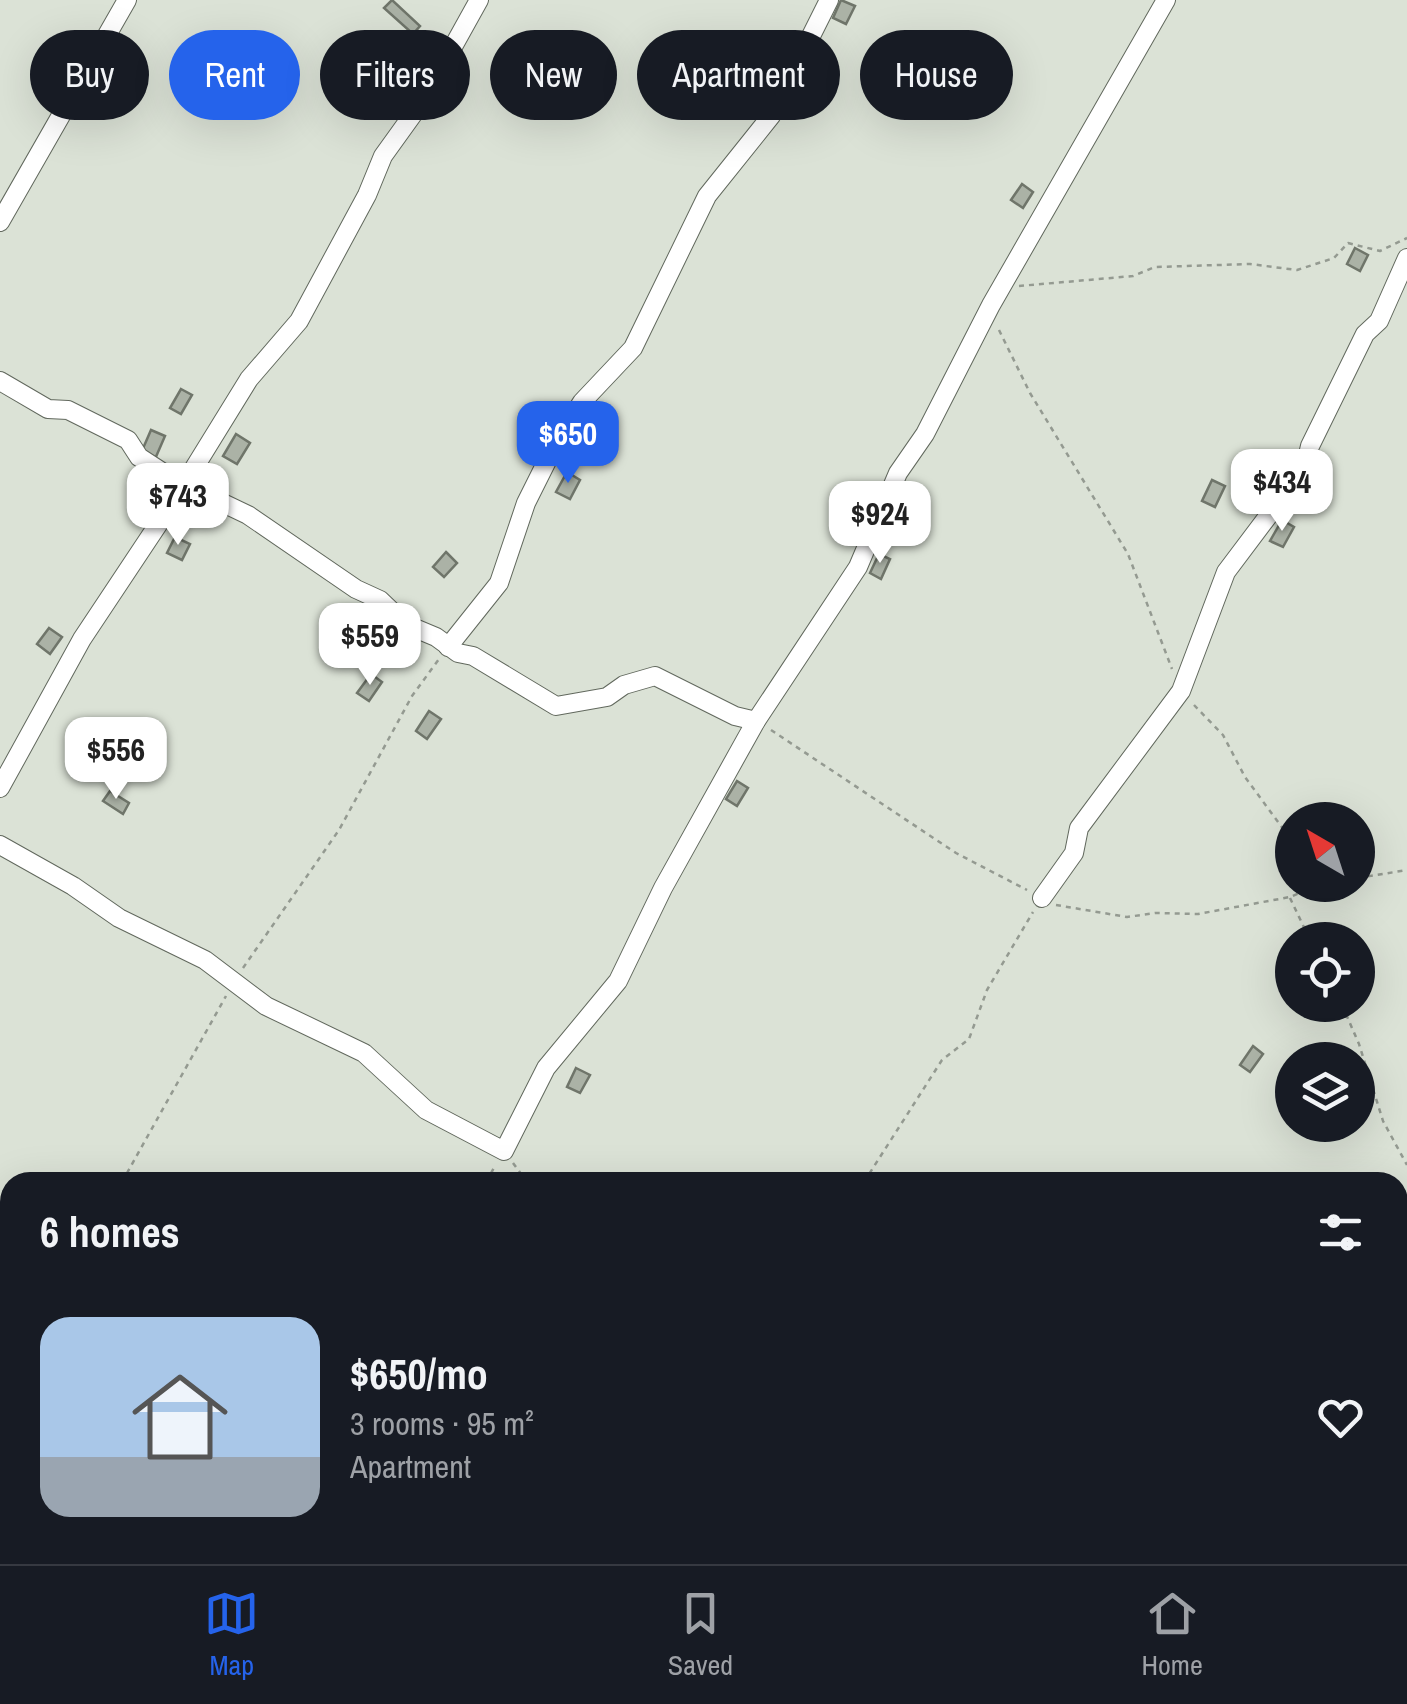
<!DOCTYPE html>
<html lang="en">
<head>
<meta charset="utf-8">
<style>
	body { margin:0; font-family:"Archivo Narrow",sans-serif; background:#242831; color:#f1f3f6; height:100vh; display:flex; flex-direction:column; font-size:38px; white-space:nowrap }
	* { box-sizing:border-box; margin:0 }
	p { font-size:32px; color:#9ea1a6 }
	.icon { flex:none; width:55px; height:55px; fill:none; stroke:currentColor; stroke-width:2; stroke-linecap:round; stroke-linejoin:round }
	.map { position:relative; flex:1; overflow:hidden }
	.sheet { position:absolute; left:0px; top:1172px; width:1408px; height:392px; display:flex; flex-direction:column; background:#171b24; border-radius:30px 30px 0 0; box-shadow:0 10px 40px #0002 }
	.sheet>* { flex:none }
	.hud { position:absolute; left:30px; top:30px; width:1348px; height:90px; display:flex; gap:20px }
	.needle { width:65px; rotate:321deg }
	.controls { position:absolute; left:1275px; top:802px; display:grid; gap:20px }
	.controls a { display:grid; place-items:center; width:100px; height:100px; border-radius:50%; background:#171b24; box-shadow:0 10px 40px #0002; font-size:50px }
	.price { position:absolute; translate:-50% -85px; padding:0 22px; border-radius:20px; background:#fff; color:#222; font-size:32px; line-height:65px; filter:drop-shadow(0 2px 5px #0008) }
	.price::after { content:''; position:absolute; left:50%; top:60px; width:30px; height:22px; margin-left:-15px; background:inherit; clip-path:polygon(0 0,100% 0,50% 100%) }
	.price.on { background:#2563eb; color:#fff }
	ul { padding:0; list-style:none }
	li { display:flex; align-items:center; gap:30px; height:250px; padding:0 40px }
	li+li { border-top:2px solid #363941 }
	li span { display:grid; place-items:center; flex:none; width:280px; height:200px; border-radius:30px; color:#555 }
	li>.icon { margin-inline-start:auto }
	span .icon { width:120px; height:120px; fill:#fffc; stroke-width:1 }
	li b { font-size:42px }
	h2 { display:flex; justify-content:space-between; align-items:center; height:120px; padding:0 40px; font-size:42px }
	.tag { padding:0 35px; border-radius:45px; background:#171b24; box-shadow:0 10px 40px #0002; font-size:35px; line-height:90px }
	.tag.on { background:#2563eb; color:#fff }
	.tab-bar { display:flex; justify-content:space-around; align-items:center; height:140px; border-top:2px solid #363941; background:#171b24; font-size:28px; color:#9ea1a6 }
	.tab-bar a { display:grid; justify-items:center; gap:5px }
	.tab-bar .on { color:#2563eb }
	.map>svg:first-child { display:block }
	.building { fill:#abb2a6; stroke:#6f756a; stroke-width:2.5 }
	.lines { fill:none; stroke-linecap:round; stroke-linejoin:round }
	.minor-casing { stroke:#61685d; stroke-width:20 }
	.path { stroke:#949a91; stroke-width:2.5; stroke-dasharray:5 5; stroke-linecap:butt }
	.minor { stroke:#fff; stroke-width:18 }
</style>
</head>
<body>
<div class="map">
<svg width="1407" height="1564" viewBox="0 0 1407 1564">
	<rect width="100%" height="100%" fill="#dbe2d6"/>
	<g class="building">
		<polygon points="392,0 420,26 413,34 384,8"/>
		<polygon points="841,0 855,6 846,24 833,18"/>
		<polygon points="408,37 421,46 406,66 394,56"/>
		<polygon points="1022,184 1033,192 1023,208 1011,200"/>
		<polygon points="1355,248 1368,255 1360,271 1347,264"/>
		<polygon points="181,389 192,395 181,414 170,408"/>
		<polygon points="151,430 165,436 155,459 141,453"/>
		<polygon points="236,434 250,443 237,464 223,456"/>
		<polygon points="567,472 580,480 570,499 556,492"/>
		<polygon points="1212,480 1225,486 1215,507 1202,501"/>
		<polygon points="1282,520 1294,527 1283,547 1270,541"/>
		<polygon points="175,537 190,544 182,560 167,553"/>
		<polygon points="446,552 457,563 444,577 433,567"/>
		<polygon points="879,554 890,559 881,579 870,573"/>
		<polygon points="49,628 62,637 50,654 37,644"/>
		<polygon points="371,674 382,682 369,701 357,693"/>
		<polygon points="429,711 441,719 427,739 416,731"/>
		<polygon points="737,781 748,788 737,806 726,799"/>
		<polygon points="110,791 129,803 123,814 103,801"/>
		<polygon points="1253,1046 1263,1054 1250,1072 1240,1065"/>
		<polygon points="576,1068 590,1075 580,1093 567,1087"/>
	</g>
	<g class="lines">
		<g class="minor-casing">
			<g id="minor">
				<polyline points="0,222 127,0"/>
				<polyline points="0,381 48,409 68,410 128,440 139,457 162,472 186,481 202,493 248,515 356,589 380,600 405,624 436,637 458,653 473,656 556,706 607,697 624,685 655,676 735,716 756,721"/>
				<polyline points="448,647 499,583 526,503 557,441 582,402 633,348 707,196 771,116 829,0"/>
				<polyline points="0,788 82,639 175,499 249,379 299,321 367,195 383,156 424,99 479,0"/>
				<polyline points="0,845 73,886 119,918 205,960 266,1006 364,1053 426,1110 504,1151 546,1068 618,981 663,888 756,721 858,567 898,473 925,434 991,305 1166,0"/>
				<polyline points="1042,898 1074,853 1079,828 1181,691 1226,572 1305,467 1310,446 1365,334 1379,321 1407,258"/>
			</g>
		</g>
		<g class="path">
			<polyline points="1019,286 1133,276 1155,267 1250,264 1297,270 1334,258 1348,243 1380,251 1407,238"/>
			<polyline points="999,330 1030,393 1128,554 1172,669"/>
			<polyline points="1194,705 1223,735 1245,777 1292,841"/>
			<polyline points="771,730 956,853 1027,890"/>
			<polyline points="1358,878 1407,870"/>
			<polyline points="1290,898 1310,940"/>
			<polyline points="1056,905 1127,917 1155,913 1198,914 1290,897 1319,885"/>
			<polyline points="243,968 339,830 412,696 439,659"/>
			<polyline points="1342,1005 1359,1044 1383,1121 1407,1165"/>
			<polyline points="513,1163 527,1182"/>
			<polyline points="122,1182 226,996"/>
			<polyline points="486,1182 495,1166"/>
			<polyline points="864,1182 942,1060 969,1039 987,990 1033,912"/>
			<polyline points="1398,1386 1407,1394"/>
			<polyline points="0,1391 10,1374"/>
			<polyline points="1398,1494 1407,1470"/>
			<polyline points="816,1555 826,1564"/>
			<polyline points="264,1564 270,1555"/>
			<polyline points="1241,1564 1261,1555"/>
		</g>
		<use href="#minor" class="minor"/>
	</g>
</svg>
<div class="controls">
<a><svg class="needle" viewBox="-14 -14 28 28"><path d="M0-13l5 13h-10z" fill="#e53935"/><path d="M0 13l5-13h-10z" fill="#9ea1a6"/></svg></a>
<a><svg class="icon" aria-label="locate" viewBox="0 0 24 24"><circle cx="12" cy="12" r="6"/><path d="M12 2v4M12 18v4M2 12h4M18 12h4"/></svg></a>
<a><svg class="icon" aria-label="layers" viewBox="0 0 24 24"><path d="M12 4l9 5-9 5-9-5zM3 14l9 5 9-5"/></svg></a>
</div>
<b class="price on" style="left:568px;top:486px">$650</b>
<b class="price" style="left:1282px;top:534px">$434</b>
<b class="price" style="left:178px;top:548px">$743</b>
<b class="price" style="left:880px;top:566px">$924</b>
<b class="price" style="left:370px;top:688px">$559</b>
<b class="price" style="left:116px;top:802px">$556</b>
<div class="hud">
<a class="tag">Buy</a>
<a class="tag on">Rent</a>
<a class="tag">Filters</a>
<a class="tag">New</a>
<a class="tag">Apartment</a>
<a class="tag">House</a>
</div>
<section class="sheet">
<h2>6 homes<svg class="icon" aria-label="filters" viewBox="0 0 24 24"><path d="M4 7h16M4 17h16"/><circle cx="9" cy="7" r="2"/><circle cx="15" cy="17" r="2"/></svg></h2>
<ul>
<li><span style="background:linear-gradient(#a9c7e8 70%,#9aa5b1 0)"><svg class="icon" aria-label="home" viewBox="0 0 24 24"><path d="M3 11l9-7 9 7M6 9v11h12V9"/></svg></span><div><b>$650/mo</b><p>3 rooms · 95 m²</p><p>Apartment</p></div><svg class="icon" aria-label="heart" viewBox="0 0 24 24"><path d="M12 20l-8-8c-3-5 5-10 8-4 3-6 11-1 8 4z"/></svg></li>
</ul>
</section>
</div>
<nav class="tab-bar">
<a class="on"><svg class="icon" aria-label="map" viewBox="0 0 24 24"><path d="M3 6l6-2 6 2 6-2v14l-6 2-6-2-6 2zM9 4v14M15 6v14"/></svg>Map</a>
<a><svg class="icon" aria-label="saved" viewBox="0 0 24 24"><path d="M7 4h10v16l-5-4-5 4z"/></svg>Saved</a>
<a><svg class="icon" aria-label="home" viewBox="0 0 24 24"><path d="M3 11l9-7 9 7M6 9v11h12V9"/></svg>Home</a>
</nav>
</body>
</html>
